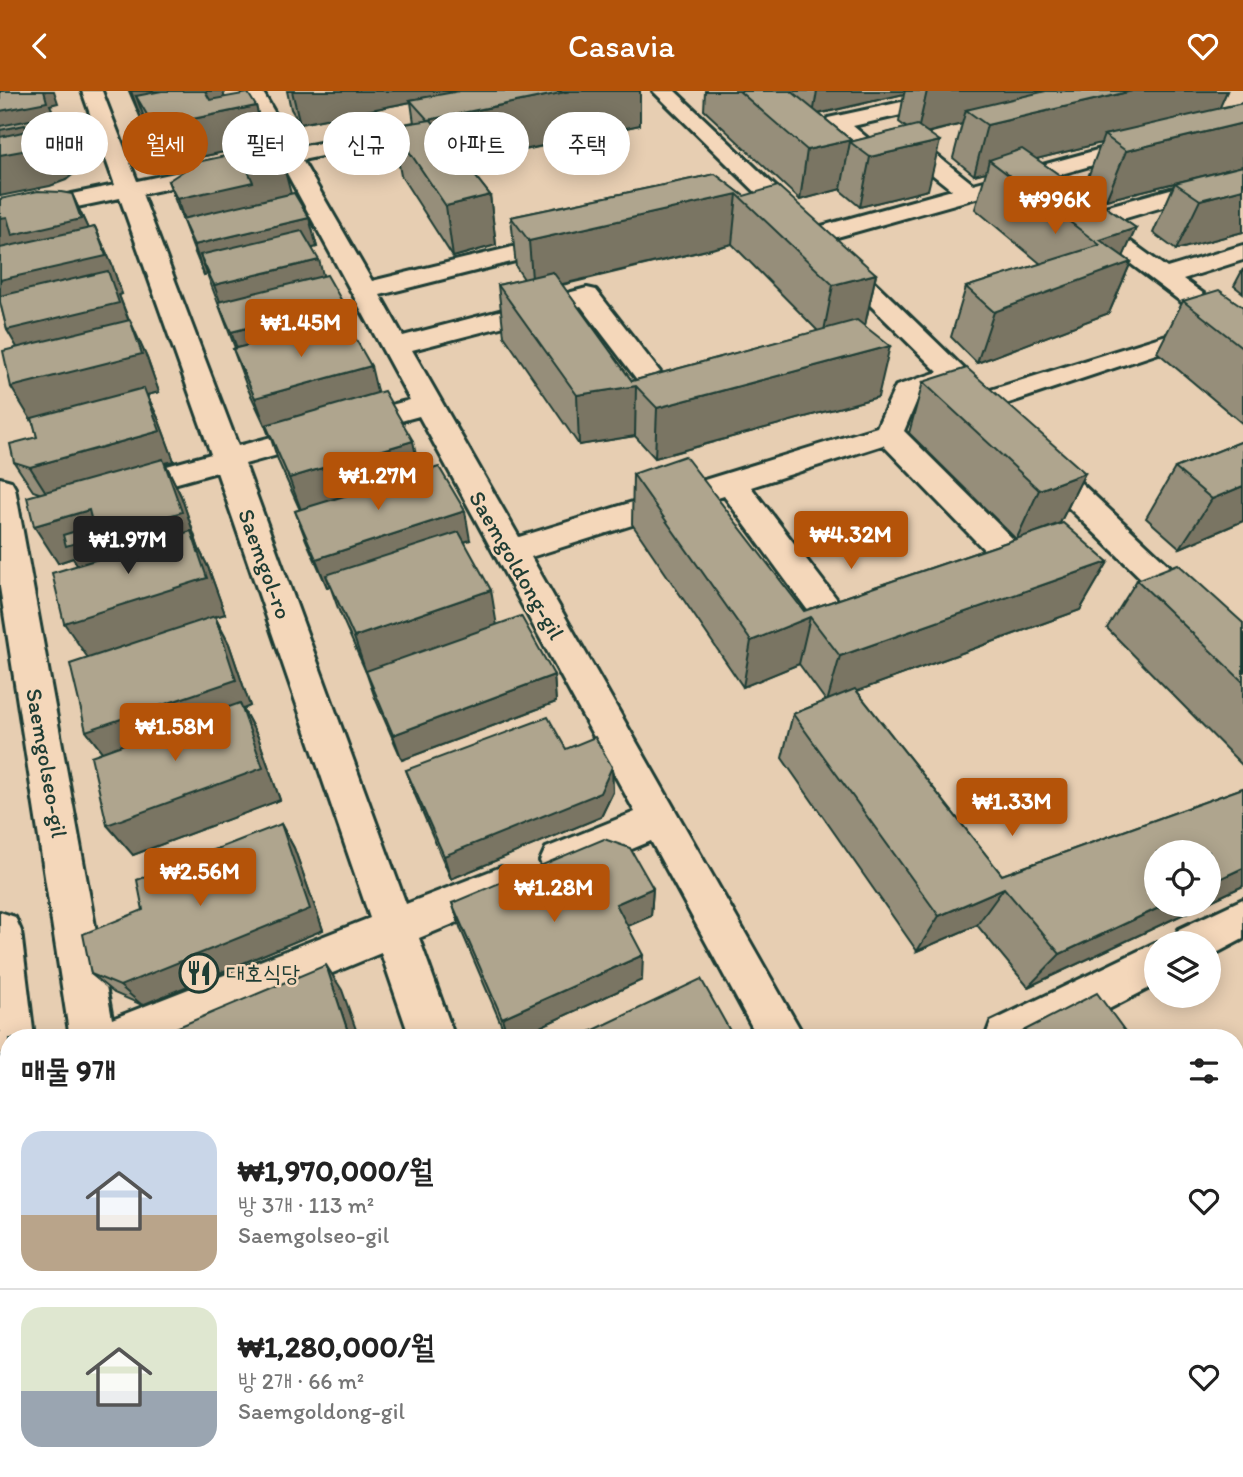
<!DOCTYPE html>
<html lang="ko">
<head>
<meta charset="utf-8">
<style>
	body { margin:0; font-family:Itim,"Poor Story",sans-serif; background:#f2f2f2; color:#222; height:100vh; display:flex; flex-direction:column; font-size:26px; white-space:nowrap }
	* { box-sizing:border-box; margin:0 }
	p { font-size:23px; color:#767676 }
	.icon { flex:none; width:38px; height:38px; fill:none; stroke:currentColor; stroke-width:2; stroke-linecap:round; stroke-linejoin:round }
	.map { position:relative; flex:1; overflow:hidden }
	.details { position:absolute; left:0px; top:938px; width:1244px; height:448px; display:flex; flex-direction:column; background:#fff; border-radius:28px 28px 0 0; box-shadow:0 4px 18px #0003 }
	.details>* { flex:none }
	.banner { position:absolute; left:21px; top:21px; width:700px; height:63px; display:flex; gap:14px }
	.fabs { position:absolute; left:1144px; top:749px; display:grid; gap:14px }
	.fabs a { display:grid; place-items:center; width:77px; height:77px; border-radius:50%; background:#fff; box-shadow:0 4px 18px #0003; font-size:35px }
	.price { position:absolute; translate:-50% -60px; padding:0 16px; border-radius:7px; background:#b45309; color:#fff; font-size:23px; line-height:46px; filter:drop-shadow(0 2px 4px #0008) }
	.price::after { content:''; position:absolute; left:50%; top:42px; width:21px; height:16px; margin-left:-10px; background:inherit; clip-path:polygon(0 0,100% 0,50% 100%) }
	.price.on { background:#222; color:#fff }
	ul { padding:0; list-style:none }
	li { display:flex; align-items:center; gap:21px; height:175px; padding:0 21px }
	li+li { border-top:2px solid #e0e0e0 }
	li span { display:grid; place-items:center; flex:none; width:196px; height:140px; border-radius:21px; color:#555 }
	li>.icon { margin-inline-start:auto }
	span .icon { width:84px; height:84px; fill:#fffc; stroke-width:1 }
	li b { font-size:30px }
	h2 { display:flex; justify-content:space-between; align-items:center; height:84px; padding:0 21px; font-size:30px }
	.chip { padding:0 24px; border-radius:32px; background:#fff; box-shadow:0 4px 18px #0003; font-size:24px; line-height:63px }
	.chip.on { background:#b45309; color:#fff }
	header { display:flex; justify-content:space-between; align-items:center; height:91px; padding:0 21px; background:#b45309; color:#fff; font-size:32px; font-weight:600 }
	.map>svg:first-child { display:block }
	.lines { fill:none; stroke-linecap:round; stroke-linejoin:round }
	.minor-casing { stroke:#1f3d34; stroke-width:6 }
	.minor { fill:#f4d7ba; fill-rule:evenodd }
	.wall { fill:#968e7a; stroke:#1f3d34; stroke-width:2; fill-rule:evenodd }
	.shaded-wall { fill:#7a7463; stroke:#1f3d34; stroke-width:2 }
	.building { fill:#afa58e; stroke:#1f3d34; stroke-width:2 }
	.labels { text-anchor:middle; stroke-width:5; stroke-linejoin:round; paint-order:stroke }
	.street-label { font-size:23px; fill:#1f3d34; stroke:#f4d7ba }
	.poi-label { font-size:23px; fill:#1f3d34; stroke:#f4d7ba; text-anchor:start }
</style>
</head>
<body>
<header><svg class="icon" aria-label="back" viewBox="0 0 24 24"><path d="M15 5l-7 7 7 7"/></svg>Casavia<svg class="icon" aria-label="heart" viewBox="0 0 24 24"><path d="M12 20l-8-8c-3-5 5-10 8-4 3-6 11-1 8 4z"/></svg></header>
<div class="map">
<svg width="1243" height="1386" viewBox="0 0 1243 1386">
	<rect width="100%" height="100%" fill="#e7ceb2"/>
	<filter id="ink" filterUnits="userSpaceOnUse"><feTurbulence type="fractalNoise" baseFrequency=".0143" numOctaves="2"/><feDisplacementMap in="SourceGraphic" scale="14" xChannelSelector="R" yChannelSelector="G"/><feConvolveMatrix kernelMatrix="1 2 1 2 8 2 1 2 1" color-interpolation-filters="sRGB"/></filter>
	<g filter="url(#ink)">
		<g class="lines">
			<g class="minor-casing">
				<g id="minor">
					<path d="M82,0H102L137,90L275,61L242,0H262L295,57L444,27L452,28L455,33L452,38L302,69L372,190L566,143L575,145L578,150L575,155L380,204L403,245L587,197L596,199L664,286L694,278L704,281L708,287L704,293C686,298 666,308 648,303L581,215L412,259L519,446L877,336L896,295L938,281L653,0H675L818,136L952,99L918,72L885,80L877,78L828,37L825,32L828,27L952,0H991L988,4L853,35L889,65L922,57L930,59L973,93L1243,19V32L830,148L987,300L1208,231L1073,129L1076,124L1243,78V92L1106,133L1167,177L1243,154V169L1183,188L1243,231V252L1222,241L1000,315L1004,321L999,327C975,334 965,312 951,295L918,307L904,340L1020,455L1042,448L1054,452L1058,460L1054,468L1014,481L1002,477L883,354L751,396L842,515L864,508L876,512L881,521L876,530C858,536 841,546 823,540L724,405L531,466L805,947H758L651,750L560,788L546,783L540,770L546,757L635,721L419,325L245,373L406,813L501,776L516,781L522,794L516,807L419,847L455,947H410L381,862L175,947H70L0,496V387L11,390L15,397L112,928L370,827L217,381L119,408L108,405L104,398L108,391L211,363L120,107L0,132V118L115,94ZM282,73L410,309L238,355L142,103Z"/>
					<polygon points="1037,358 1048,361 1243,544 1243,579 1231,575 1026,375 1022,368 1026,361"/>
					<polygon points="1243,808 1243,848 1209,866 1209,852 1173,852 1179,838"/>
					<polygon points="0,821 15,826 21,840 34,947 9,947 9,968 0,964"/>
					<polygon points="1157,851 1161,852 1157,852 1157,893 1053,947 985,947 991,931"/>
					<polygon points="9,1331 9,1377 29,1377 12,1386 0,1386 0,1335"/>
					<polygon points="33,1377 89,1377 90,1386 34,1386"/>
					<polygon points="138,1377 194,1377 196,1386 140,1386"/>
					<polygon points="555,1377 611,1377 614,1386 558,1386"/>
					<polygon points="992,1377 1049,1377 1053,1386 996,1386"/>
				</g>
			</g>
			<use href="#minor" class="minor"/>
		</g>
		<g class="wall">
			<polygon points="129,0 223,0 224,6 256,15 266,52 186,69 163,64 149,41 145,29 142,30"/>
			<polygon points="287,0 640,0 640,34 465,72 490,104 496,154 453,166 401,85 392,35 414,32 411,11 300,33 291,18"/>
			<path d="M705,0H1227L1219,17L1243,12V141L1176,159L1153,142L1175,92L1106,109L1085,94L1101,52L1036,68L1136,137L1123,165L1131,171L1109,222L977,272L951,246L966,196L1041,173L975,118L986,81L974,84L953,67L962,33L928,42V99L860,116L841,100V98L800,109L704,19ZM904,3L899,31L907,37L851,51V49L819,23Z"/>
			<path d="M715,83L744,105L876,183L865,234H864L878,306L655,367L635,345L579,354L504,245L498,194L524,188L516,176L511,126ZM732,153L818,240L632,290L562,194Z"/>
			<polygon points="168,90 291,103 309,127 317,156 312,157 323,185 343,212 349,236 378,302 419,382 470,449 464,451 496,534 554,584 556,611 402,669 375,607 366,581 339,520 330,495 327,496 306,449 295,420 300,419 279,372 270,345 247,296 233,258 235,257 218,212 207,183 204,184 193,157"/>
			<polygon points="72,103 88,138 95,136 112,174 122,203 119,204 129,229 147,267 159,301 147,304 158,327 174,370 165,372 181,405 199,458 208,476 225,523 215,526 229,553 250,615 243,618 258,646 280,709 133,764 102,661 86,640 88,567 77,474 73,467 58,472 39,402 33,400 14,371 37,346 17,257"/>
			<polygon points="1243,178 1243,202 1234,195"/>
			<polygon points="1183,210 1243,216 1243,333 1157,261"/>
			<polygon points="923,291 1085,382 1060,432 1041,439 1108,471 1080,519 857,600 1002,784 1243,697 1243,795 1209,811 1209,761 1157,814 1203,814 1028,896 977,834 917,860 782,667 793,623 826,610 799,573 743,596 632,433 633,383 804,520 1016,448 909,342"/>
			<polygon points="1243,350 1243,430 1180,457 1146,427 1175,377"/>
			<polygon points="1137,489 1243,532 1243,675 1107,537"/>
			<polygon points="566,658 612,676 613,701 601,726 451,788 415,704 406,679"/>
			<polygon points="281,733 294,757 323,839 142,914 114,902 91,883 143,819"/>
			<polygon points="653,797 651,825 628,835 642,889 516,947 507,947 461,839 452,812"/>
			<polygon points="1025,939 1130,947 1016,947"/>
			<polygon points="700,1377 944,1377 930,1386 704,1386"/>
		</g>
		<g class="shaded-wall">
			<polygon points="0,0 54,0 58,12 50,14 71,60 77,76 76,81 66,89 50,95 0,105"/>
			<polygon points="131,0 223,0 226,13 136,5 145,29 142,30"/>
			<polygon points="292,0 467,0 410,9 411,11 300,33"/>
			<polygon points="570,0 640,0 640,34 435,78 428,29"/>
			<polygon points="817,0 905,0 904,3 813,24"/>
			<polygon points="927,0 1095,0 966,19 962,33 917,44"/>
			<polygon points="1132,0 1227,0 1217,23 1104,44 1101,52 1000,77 989,69 986,81 974,84 987,34"/>
			<polygon points="256,15 266,52 186,69 173,32"/>
			<polygon points="1243,32 1243,75 1106,109 1126,60"/>
			<polygon points="851,49 850,52 850,51 841,98 800,109 807,59"/>
			<polygon points="940,50 928,99 860,116 870,66"/>
			<polygon points="283,73 293,110 190,146 177,108 248,80"/>
			<polygon points="1243,98 1243,141 1176,159 1200,109"/>
			<polygon points="72,103 89,140 0,169 0,127"/>
			<polygon points="737,103 732,153 533,200 529,150"/>
			<polygon points="490,104 496,154 453,166 446,115"/>
			<polygon points="309,127 317,156 208,183 200,164 207,183 204,184 194,154"/>
			<polygon points="95,136 112,174 122,203 119,204 136,250 29,277 7,239 0,211 0,189"/>
			<polygon points="1136,137 1119,175 1131,171 1109,222 977,272 994,221 1100,154 1100,149"/>
			<polygon points="319,169 329,206 228,232 214,194"/>
			<polygon points="876,183 865,234 823,245 833,194"/>
			<polygon points="343,212 353,250 245,279 231,241"/>
			<polygon points="130,229 147,267 159,301 147,304 158,327 174,370 165,372 181,405 199,458 208,476 225,523 215,526 229,553 250,615 243,618 258,646 280,709 133,764 107,734 106,666 86,640 88,567 64,532 89,492 73,467 58,472 34,435 89,419 182,421 49,406 30,376 160,340 34,334 11,296"/>
			<polygon points="890,255 878,306 655,367 657,317"/>
			<polygon points="371,275 380,313 266,334 269,345 255,307"/>
			<polygon points="636,295 635,345 579,354 577,304"/>
			<polygon points="413,350 421,388 303,424 289,387"/>
			<polygon points="1085,382 1060,432 1016,449 1039,399"/>
			<polygon points="1243,395 1243,430 1180,457 1212,408"/>
			<polygon points="465,420 470,449 331,495 326,484 330,495 327,496 316,468"/>
			<polygon points="1108,471 1080,519 827,611 840,565"/>
			<polygon points="491,499 497,535 366,581 354,546"/>
			<polygon points="810,526 799,573 743,596 751,550"/>
			<polygon points="554,584 556,611 402,669 393,644"/>
			<polygon points="612,676 613,701 601,726 451,788 444,765"/>
			<polygon points="281,733 294,757 323,839 142,914 120,895"/>
			<polygon points="1243,777 1243,795 1209,811 1209,793"/>
			<polygon points="653,797 651,825 616,840 616,813"/>
			<polygon points="1004,797 977,834 917,860 939,825"/>
			<polygon points="1165,814 1203,814 1028,896 1060,863"/>
			<polygon points="643,864 642,889 516,947 508,947 502,927"/>
			<polygon points="326,874 342,899 359,947 350,947"/>
			<polygon points="0,1164 9,1239 9,1241 0,1245"/>
			<polygon points="432,1377 438,1377 422,1386 417,1386"/>
		</g>
		<g class="building">
			<polygon points="0,0 44,0 47,11 0,20"/>
			<polygon points="162,0 205,0 210,9 248,2 256,15 173,32 149,27 136,5"/>
			<polygon points="460,0 570,0 428,29 410,9"/>
			<polygon points="739,0 791,0 851,49 807,59"/>
			<polygon points="1046,0 1132,0 987,34 966,19"/>
			<polygon points="1243,12 1243,32 1126,60 1104,44"/>
			<polygon points="55,24 61,39 60,45 49,52 33,58 0,64 0,46 27,40 25,34 0,39 0,35"/>
			<polygon points="431,29 490,104 446,115 392,35"/>
			<polygon points="917,34 940,50 870,66 850,51"/>
			<polygon points="272,55 283,73 248,80 253,91 177,108 168,90 197,71"/>
			<polygon points="1022,58 1136,137 1100,149 1131,171 994,221 966,196 1100,154 989,69"/>
			<polygon points="1243,75 1243,98 1200,109 1175,92"/>
			<polygon points="715,83 744,105 778,95 876,183 833,194 737,103 529,150 511,126"/>
			<polygon points="38,100 61,101 72,103 81,128 12,144 7,126 0,127 0,108"/>
			<polygon points="294,102 309,127 194,154 182,128"/>
			<polygon points="95,136 106,165 0,189 0,157"/>
			<polygon points="302,140 319,169 214,194 200,164"/>
			<polygon points="108,180 119,212 7,239 0,211 0,205"/>
			<polygon points="553,181 632,290 857,229 890,255 657,317 636,295 577,304 498,194"/>
			<polygon points="327,184 343,212 231,241 218,211"/>
			<polygon points="1219,199 1243,216 1243,257 1183,210"/>
			<polygon points="130,229 142,263 11,296 3,260"/>
			<polygon points="345,229 371,275 255,307 233,258"/>
			<polygon points="967,277 1085,382 1039,399 923,291"/>
			<polygon points="144,297 160,340 30,376 14,371 10,353 37,346 32,327"/>
			<polygon points="384,300 413,350 289,387 266,334"/>
			<polygon points="1243,350 1243,395 1212,408 1175,377"/>
			<polygon points="685,365 804,520 1063,432 1108,471 840,565 810,526 751,550 633,383"/>
			<polygon points="163,368 182,421 66,455 63,444 93,435 89,419 34,435 27,406"/>
			<polygon points="439,376 465,420 316,468 295,420"/>
			<polygon points="191,440 207,487 64,532 52,482"/>
			<polygon points="459,441 491,499 354,546 326,484"/>
			<polygon points="1178,473 1243,532 1243,591 1137,489"/>
			<polygon points="215,525 236,589 86,640 70,573"/>
			<polygon points="521,525 554,584 393,644 366,580"/>
			<polygon points="855,598 1002,784 1243,697 1243,777 1209,793 1209,761 1157,761 1157,814 1165,814 1060,863 1004,797 939,825 793,623"/>
			<polygon points="240,612 263,677 107,734 91,665"/>
			<polygon points="548,626 566,658 595,646 612,676 600,702 444,765 406,679"/>
			<polygon points="281,733 310,818 120,895 91,883 83,843 143,819 137,789"/>
			<polygon points="604,748 630,757 653,797 616,813 643,864 502,927 452,812"/>
			<polygon points="326,874 350,947 152,947"/>
			<polygon points="701,888 734,947 577,947"/>
			<polygon points="1097,902 1130,947 1030,947 1025,939"/>
			<polygon points="1236,1087 1243,1097 1243,1192 1236,1196"/>
			<polygon points="205,1377 432,1377 417,1386 206,1386"/>
			<polygon points="704,1377 944,1377 930,1386 708,1386"/>
		</g>
	</g>
	<defs>
		<g id="restaurant-ring" transform="scale(2.0125)"><circle r="9.5" fill="#f4d7ba" stroke="#1f3d34" stroke-width="1.5"/><path d="M-5-6h1v4h1v-4h1v4h1v-4h1v5L-1.5 .5V6h-2V.5L-5-1ZM5-6V6H3V1.5H1.5Q1.5-4 5-6Z" fill="#1f3d34"/></g>
	</defs>
	<g fill-rule="evenodd">
		<use href="#restaurant-ring" x="199" y="882"/>
	</g>
	<g class="labels">
		<g class="street-label">
			<text transform="translate(265 473) rotate(70)" y="8">Saemgol-ro</text>
			<text transform="translate(517 474) rotate(60)" y="8">Saemgoldong-gil</text>
			<text transform="translate(47 672) rotate(80)" y="8">Saemgolseo-gil</text>
		</g>
		<g class="poi-label">
			<text x="226" y="890">대호식당</text>
		</g>
	</g>
</svg>
<div class="fabs">
<a><svg class="icon" aria-label="locate" viewBox="0 0 24 24"><circle cx="12" cy="12" r="6"/><path d="M12 2v4M12 18v4M2 12h4M18 12h4"/></svg></a>
<a><svg class="icon" aria-label="layers" viewBox="0 0 24 24"><path d="M12 4l9 5-9 5-9-5zM3 14l9 5 9-5"/></svg></a>
</div>
<b class="price" style="left:1055px;top:145px">₩996K</b>
<b class="price" style="left:301px;top:268px">₩1.45M</b>
<b class="price" style="left:378px;top:421px">₩1.27M</b>
<b class="price" style="left:851px;top:480px">₩4.32M</b>
<b class="price on" style="left:128px;top:485px">₩1.97M</b>
<b class="price" style="left:175px;top:672px">₩1.58M</b>
<b class="price" style="left:1012px;top:747px">₩1.33M</b>
<b class="price" style="left:200px;top:817px">₩2.56M</b>
<b class="price" style="left:554px;top:833px">₩1.28M</b>
<div class="banner">
<a class="chip">매매</a>
<a class="chip on">월세</a>
<a class="chip">필터</a>
<a class="chip">신규</a>
<a class="chip">아파트</a>
<a class="chip">주택</a>
</div>
<section class="details">
<h2>매물 9개<svg class="icon" aria-label="filters" viewBox="0 0 24 24"><path d="M4 7h16M4 17h16"/><circle cx="9" cy="7" r="2"/><circle cx="15" cy="17" r="2"/></svg></h2>
<ul>
<li><span style="background:linear-gradient(#c9d6e8 60%,#b9a48a 0)"><svg class="icon" aria-label="home" viewBox="0 0 24 24"><path d="M3 11l9-7 9 7M6 9v11h12V9"/></svg></span><div><b>₩1,970,000/월</b><p>방 3개 · 113 m²</p><p>Saemgolseo-gil</p></div><svg class="icon" aria-label="heart" viewBox="0 0 24 24"><path d="M12 20l-8-8c-3-5 5-10 8-4 3-6 11-1 8 4z"/></svg></li>
<li><span style="background:linear-gradient(#dfe7d0 60%,#9aa5b1 0)"><svg class="icon" aria-label="home" viewBox="0 0 24 24"><path d="M3 11l9-7 9 7M6 9v11h12V9"/></svg></span><div><b>₩1,280,000/월</b><p>방 2개 · 66 m²</p><p>Saemgoldong-gil</p></div><svg class="icon" aria-label="heart" viewBox="0 0 24 24"><path d="M12 20l-8-8c-3-5 5-10 8-4 3-6 11-1 8 4z"/></svg></li>
</ul>
</section>
</div>
</body>
</html>
